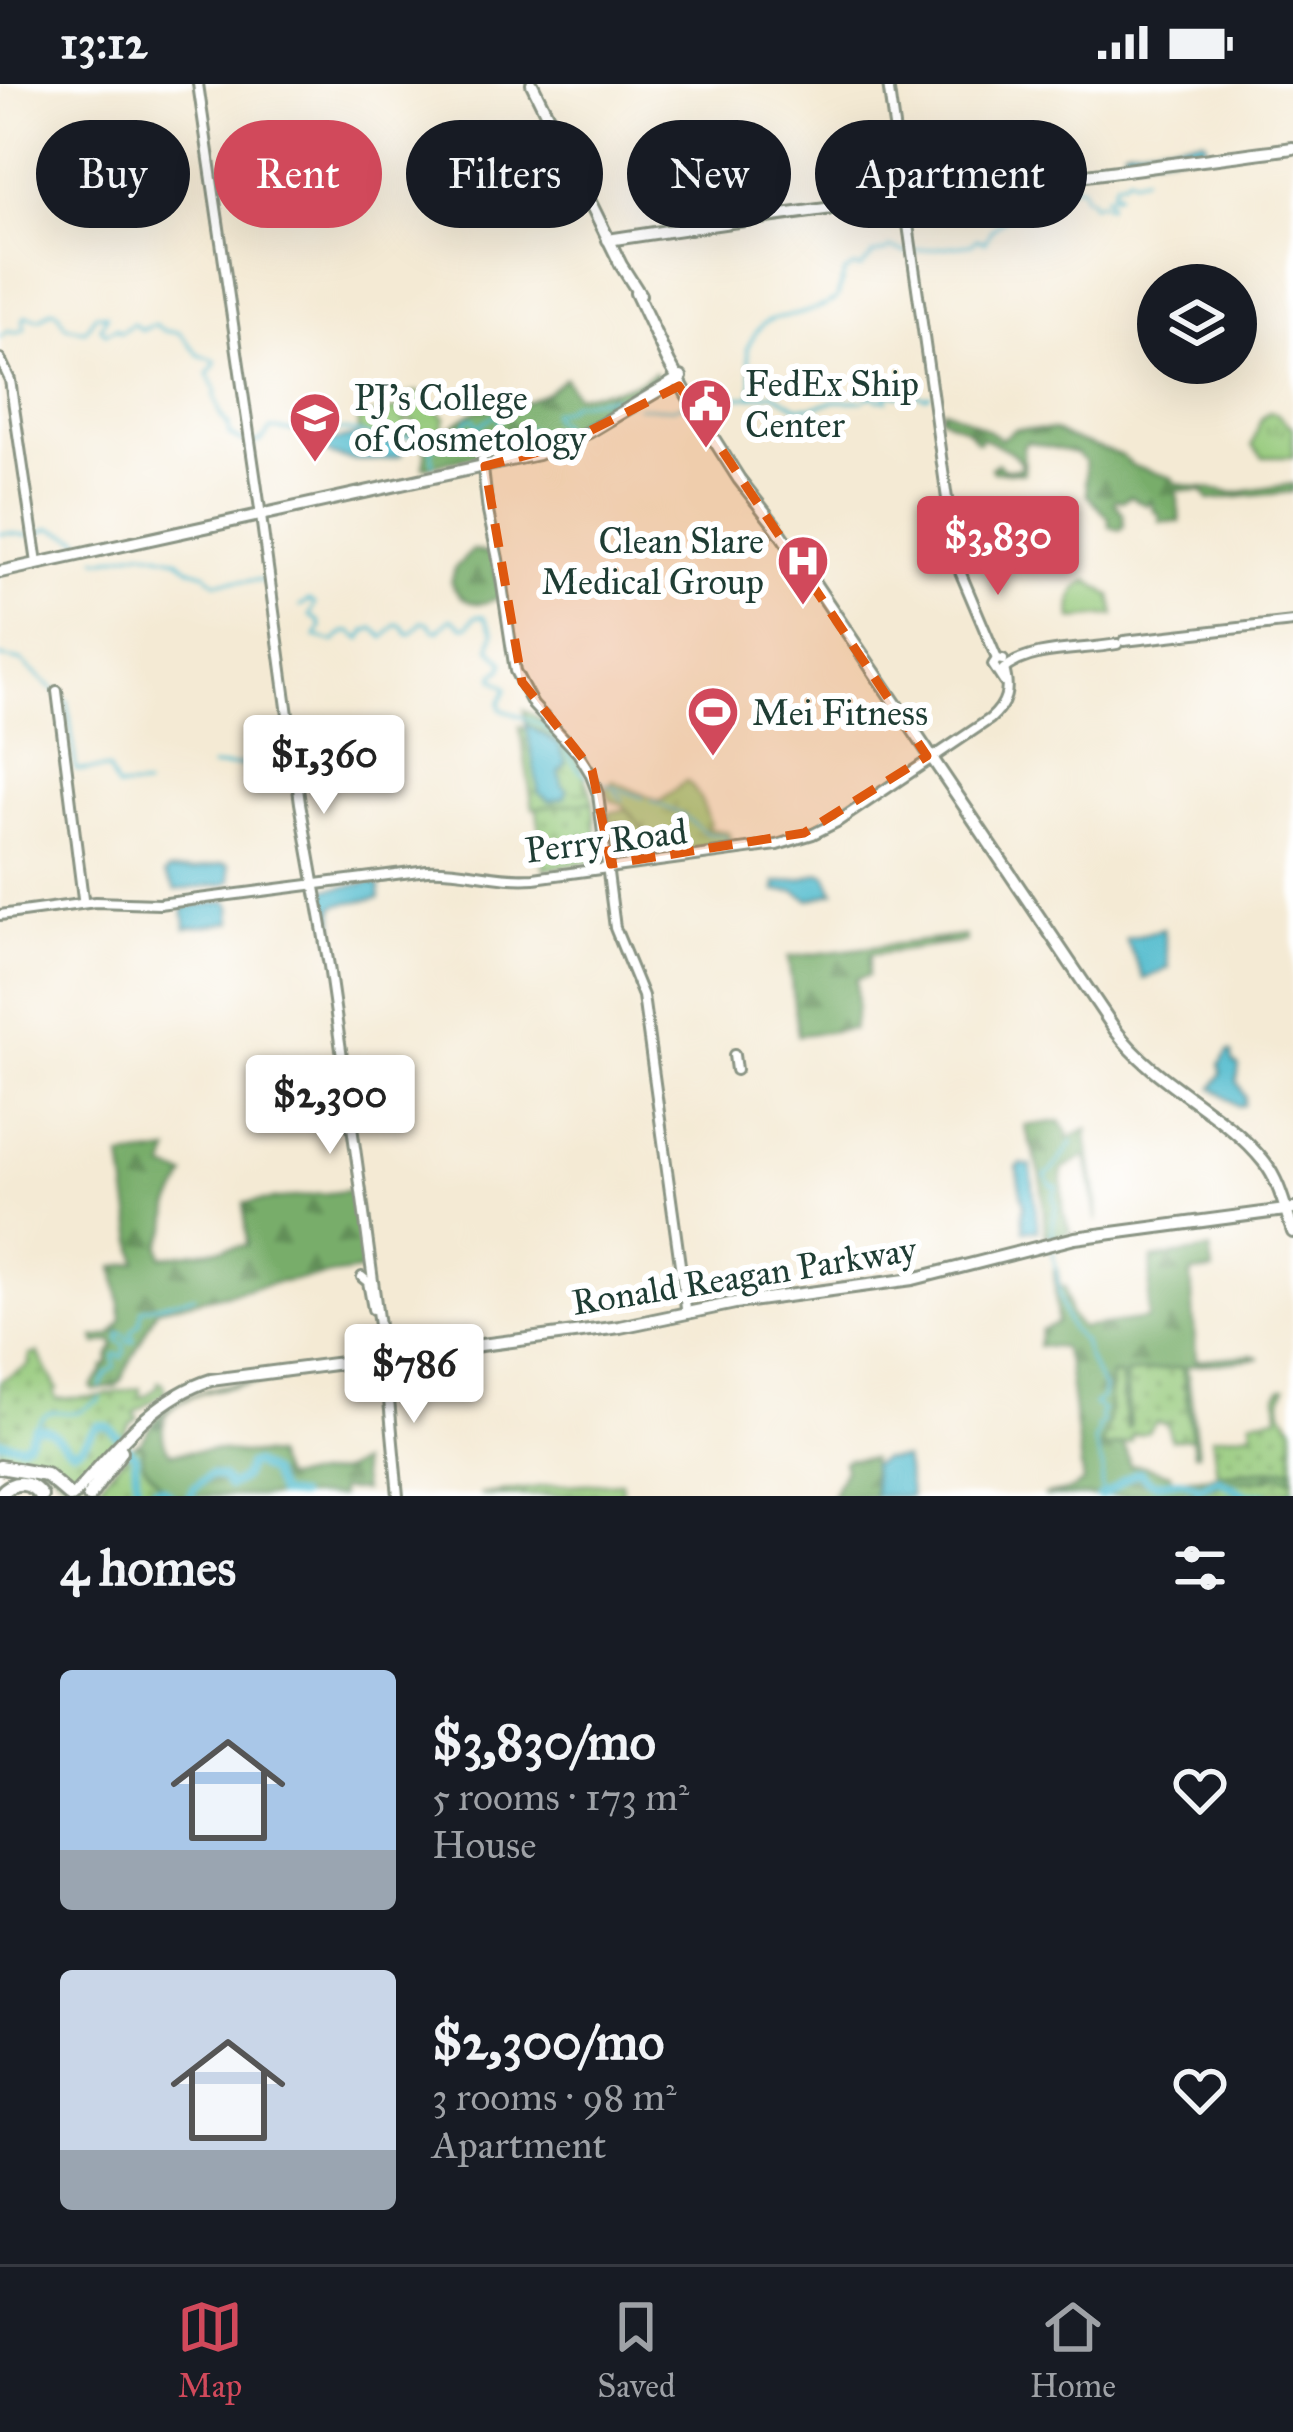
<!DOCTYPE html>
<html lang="en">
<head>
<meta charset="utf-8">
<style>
	body { margin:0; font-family:"IM FELL Great Primer",serif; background:#20242c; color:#f1f3f6; height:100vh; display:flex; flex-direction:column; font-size:45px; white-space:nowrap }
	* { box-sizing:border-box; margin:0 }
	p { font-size:39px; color:#9ea1a6 }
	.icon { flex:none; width:66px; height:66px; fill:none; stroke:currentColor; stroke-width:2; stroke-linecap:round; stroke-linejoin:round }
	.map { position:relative; height:1412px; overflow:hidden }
	.details { display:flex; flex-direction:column; background:#171b24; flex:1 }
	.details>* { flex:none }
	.hud { position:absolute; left:36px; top:36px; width:1221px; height:108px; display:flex; gap:24px }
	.controls { position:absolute; left:1137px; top:180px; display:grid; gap:24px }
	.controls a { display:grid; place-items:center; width:120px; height:120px; border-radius:50%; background:#171b24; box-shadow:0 12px 48px #0002; font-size:60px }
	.price { position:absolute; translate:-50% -102px; padding:0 27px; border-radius:12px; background:#fff; color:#222; font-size:39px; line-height:78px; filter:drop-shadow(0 3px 6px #0008) }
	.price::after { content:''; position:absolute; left:50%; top:72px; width:36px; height:27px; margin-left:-18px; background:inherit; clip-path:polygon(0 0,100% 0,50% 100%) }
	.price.selected { background:#d1495b; color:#fff }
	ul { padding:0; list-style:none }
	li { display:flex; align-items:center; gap:36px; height:300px; padding:0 60px }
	li span { display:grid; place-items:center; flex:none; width:336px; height:240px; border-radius:12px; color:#555 }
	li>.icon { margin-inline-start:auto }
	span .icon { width:144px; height:144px; fill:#fffc; stroke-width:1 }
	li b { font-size:51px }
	h2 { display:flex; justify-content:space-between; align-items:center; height:144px; padding:0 60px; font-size:51px }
	.pill { padding:0 42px; border-radius:54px; background:#171b24; box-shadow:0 12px 48px #0002; font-size:42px; line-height:108px }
	.pill.selected { background:#d1495b; color:#fff }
	.status { display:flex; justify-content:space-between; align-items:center; height:84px; padding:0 60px; background:#171b24; direction:ltr }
	.status svg { height:33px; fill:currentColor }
	.tab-bar { display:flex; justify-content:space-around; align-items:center; height:168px; border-top:3px solid #363941; background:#171b24; font-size:33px; color:#9ea1a6 }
	.tab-bar a { display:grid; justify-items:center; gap:6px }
	.tab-bar .selected { color:#d1495b }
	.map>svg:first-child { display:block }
	.grass { fill:url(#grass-dots); stroke:#5a8357; stroke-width:3 }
	.forest { fill:url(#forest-firs); stroke:#4c754f; stroke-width:3 }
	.wetland { fill:url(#wetland-marsh); stroke:#5a8357; stroke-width:3 }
	.park { fill:url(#park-tufts); stroke:#5a8357; stroke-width:3 }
	.pitch { fill:#95c97a; stroke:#5a8357; stroke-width:3 }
	.water { fill:#51bbcd; stroke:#387c80; stroke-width:3 }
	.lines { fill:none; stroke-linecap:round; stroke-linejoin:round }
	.stream { stroke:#51bbcd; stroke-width:3 }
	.river { stroke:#51bbcd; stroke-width:8 }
	.secondary-casing { stroke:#8a9484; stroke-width:14 }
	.primary-casing { stroke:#8a9484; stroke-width:16 }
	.highway-casing { stroke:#8a9484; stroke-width:18 }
	.secondary { stroke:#fff; stroke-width:8 }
	.primary { stroke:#fff; stroke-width:10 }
	.highway { stroke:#fff; stroke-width:12 }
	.marked { fill:#de580e; fill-opacity:0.2; stroke:#de580e; stroke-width:9; stroke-dasharray:24 15; stroke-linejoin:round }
	.labels { text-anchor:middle; stroke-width:12; stroke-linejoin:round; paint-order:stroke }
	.poi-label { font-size:36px; fill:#1f3d34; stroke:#fff; text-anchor:start }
	.street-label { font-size:36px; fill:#1f3d34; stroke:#fff }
</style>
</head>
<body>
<div class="status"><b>13:12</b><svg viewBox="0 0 49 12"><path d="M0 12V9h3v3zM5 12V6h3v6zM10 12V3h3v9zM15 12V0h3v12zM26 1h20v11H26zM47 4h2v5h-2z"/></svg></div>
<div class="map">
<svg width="1293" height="1412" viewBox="0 0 1293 1412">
	<defs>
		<pattern id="grass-dots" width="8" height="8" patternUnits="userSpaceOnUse" patternTransform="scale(3)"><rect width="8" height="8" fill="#95c97a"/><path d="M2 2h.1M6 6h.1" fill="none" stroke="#79a465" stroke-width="1.8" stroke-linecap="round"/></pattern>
		<pattern id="forest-firs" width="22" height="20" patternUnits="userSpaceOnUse" patternTransform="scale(3)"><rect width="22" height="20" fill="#78ad6a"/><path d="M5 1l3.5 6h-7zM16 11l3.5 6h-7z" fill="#628e58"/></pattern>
		<pattern id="wetland-marsh" width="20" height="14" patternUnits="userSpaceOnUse" patternTransform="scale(3)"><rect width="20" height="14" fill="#95c97a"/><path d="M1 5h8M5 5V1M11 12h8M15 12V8" fill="none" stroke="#79a465"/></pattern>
		<pattern id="park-tufts" width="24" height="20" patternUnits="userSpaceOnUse" patternTransform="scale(3)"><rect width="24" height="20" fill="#95c97a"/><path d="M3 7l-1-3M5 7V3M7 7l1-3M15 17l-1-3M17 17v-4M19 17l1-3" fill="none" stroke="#79a465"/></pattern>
	</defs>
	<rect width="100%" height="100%" fill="#fff"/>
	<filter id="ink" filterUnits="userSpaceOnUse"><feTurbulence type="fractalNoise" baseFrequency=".00833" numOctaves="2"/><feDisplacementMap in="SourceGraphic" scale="24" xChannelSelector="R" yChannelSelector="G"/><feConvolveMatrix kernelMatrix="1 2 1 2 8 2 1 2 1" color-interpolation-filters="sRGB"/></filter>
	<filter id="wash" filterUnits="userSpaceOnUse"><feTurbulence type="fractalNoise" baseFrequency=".004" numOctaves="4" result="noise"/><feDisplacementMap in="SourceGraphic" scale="48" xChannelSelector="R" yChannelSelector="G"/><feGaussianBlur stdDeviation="2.7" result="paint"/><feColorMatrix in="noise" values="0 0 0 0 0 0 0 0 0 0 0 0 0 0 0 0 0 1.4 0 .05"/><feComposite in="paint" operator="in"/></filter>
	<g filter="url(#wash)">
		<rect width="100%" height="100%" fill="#f4ead4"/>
		<g class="grass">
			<polygon points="590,716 593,718 599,777 544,785 537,725 539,722"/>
			<polygon points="627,725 645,748 679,768 617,775 609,729"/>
			<path d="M38,1269L57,1305L54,1308L56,1315L94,1313L140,1304L141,1312L144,1313L158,1303V1298L163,1299L165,1308L134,1329L138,1334L130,1340L122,1354L109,1343L97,1342L76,1364C57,1359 54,1338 32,1344L26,1357L20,1360L0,1356V1297L28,1282L30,1271Z"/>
			<polygon points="1182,1283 1192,1354 1171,1356 1167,1340 1156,1338 1148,1348 1131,1352 1131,1358 1104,1364 1102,1360 1108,1339 1111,1291 1120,1290 1127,1343 1126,1289"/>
			<polygon points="1281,1304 1285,1304 1281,1315 1282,1327 1293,1341 1293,1384 1217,1390 1212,1353 1252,1348 1251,1336 1278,1332 1277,1311"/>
			<path d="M39,1345L52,1348L63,1361L72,1367L86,1360L97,1345H106L120,1357L75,1402L70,1403L47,1383L0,1375V1359C32,1364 17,1362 39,1345Z"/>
			<polygon points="137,1359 139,1362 143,1361 143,1379 170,1412 131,1412 125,1405 116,1412 94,1412 105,1393"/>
			<polygon points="1275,1391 1293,1393 1293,1409 1287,1407 1241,1412 1193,1412 1189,1409 1204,1407 1226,1398 1269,1395"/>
			<polygon points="621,1398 623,1412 479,1411 547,1402"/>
		</g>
		<g class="forest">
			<path d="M655,288L658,294L563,346L533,357L427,383H423L426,367L420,358H414L413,349L417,347L434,354L476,326L524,319L548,308L565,294L575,311C602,307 632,306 655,288Z"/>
			<path d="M943,325C958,330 987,345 1001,355L1015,345L1054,346L1066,353L1123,372L1133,382L1173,394L1177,400L1234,409L1293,400V408L1209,416L1202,407L1177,406L1180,438H1160L1159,430L1153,426L1151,415L1146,421L1130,412L1122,417L1116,415L1114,418L1123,430L1124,443L1121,446L1110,443L1108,433L1087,411L1085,378L1076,369L1027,358L1023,363L1024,389L993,387L991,384L998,379L1004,385H1018L1021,382C1017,366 994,360 981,353L979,358L976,357C963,337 955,344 940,331Z"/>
			<path d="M473,466L493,471L500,513C479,524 462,520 451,499L455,484Z"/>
			<polygon points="965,852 966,858 870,871 868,892 856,895 857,923 853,945 798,951 788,873"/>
			<polygon points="1060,1037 1068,1049 1067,1055 1088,1045 1087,1055 1097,1116 1097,1137 1086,1072 1062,1086 1063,1127 1070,1148 1051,1156 1050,1152 1045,1151 1041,1092 1025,1042"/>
			<polygon points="170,1068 165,1085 186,1092 170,1123 168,1145 160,1161 162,1173 247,1161 244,1119 355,1106 366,1186 274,1199 157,1225 120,1298 116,1303 93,1306 91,1303 102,1289 103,1282 107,1281 109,1270 114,1262 112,1257 96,1260 94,1254 111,1251 122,1235 114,1183 137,1178 122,1074"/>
			<path d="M1210,1166L1213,1187L1192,1189L1191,1192L1196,1276L1252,1271L1260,1274L1187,1282L1198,1369H1194L1182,1283L1126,1290L1130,1343L1127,1344L1120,1291H1111L1108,1339L1102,1361L1104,1364L1124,1360L1130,1382C1142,1378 1157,1388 1170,1389L1173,1396L1293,1384V1394L1275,1391L1270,1395L1226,1398L1204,1407L1163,1409L1156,1412L1138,1409L1127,1412H1043L1071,1406L1083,1399L1068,1280L1062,1264L1038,1262L1041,1246L1057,1239L1054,1187L1057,1186L1060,1203H1065L1070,1231L1081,1244L1147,1235L1152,1175Z"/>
			<path d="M285,1295C245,1302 177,1301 156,1344L164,1338C161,1347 163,1364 172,1369L213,1366L273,1372L283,1395L341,1388L359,1379L363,1407L339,1405L340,1412H170L143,1379L141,1367L144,1365L143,1362L138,1361C147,1353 150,1340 160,1331C194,1301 242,1298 285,1295Z"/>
			<polygon points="848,1375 871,1375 875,1412 832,1412 845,1385 843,1378"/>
		</g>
		<g class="wetland">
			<path d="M524,626C565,647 582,674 593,718L533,724L520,643L528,646L539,709L567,706L562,701L559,688L564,682L550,653L526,640Z"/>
			<path d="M613,697L660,718L686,697C699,707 704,724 710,739L708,745L728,748L730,757L739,759L679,768L657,757L645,748L623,720L610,716L606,706Z"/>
		</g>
		<g class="park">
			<path d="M397,324L413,349L373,353L358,346V333C372,329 383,331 397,324Z"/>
			<polygon points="1269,328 1276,329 1293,344 1293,373 1263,373 1252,362 1261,335"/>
			<path d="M1088,496L1111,512L1115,531L1072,535C1070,519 1072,503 1088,496Z"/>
		</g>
		<polygon class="pitch" points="418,308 445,334 441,345 436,349 424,349 401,325 405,312"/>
		<g class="water">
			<polygon points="1203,55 1206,59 1202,65 1129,76 1125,73 1124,64 1129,63"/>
			<path d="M356,352L371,358L402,360L405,364L400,372C376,378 344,380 324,366L328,358Z"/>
			<polygon points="526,640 558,660 566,679 559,688 562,701 567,706 565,713 550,717 539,709"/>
			<polygon points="224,779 229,781 231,796 225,800 176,806 165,790 169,786 193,786"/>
			<polygon points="820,789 826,790 834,808 810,816 795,807 776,807 776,799 802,795"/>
			<polygon points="374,798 380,803 379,814 339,820 334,823 335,866 323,806"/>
			<polygon points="227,817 231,822 232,838 186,844 183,824"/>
			<path d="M1163,845L1169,884L1144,895L1126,855C1139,852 1151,849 1163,845Z"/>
			<polygon points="1229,967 1232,968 1233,977 1239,982 1237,997 1245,1013 1244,1021 1238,1022 1213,1004 1222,989 1220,980"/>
			<path d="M1021,1080L1031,1082L1038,1146H1024L1022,1129L1024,1122C1021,1109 1018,1097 1017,1083Z"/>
			<polygon points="882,1375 904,1375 911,1412 875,1412 872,1381"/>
		</g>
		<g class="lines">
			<g class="stream">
				<polyline points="1063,99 1067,105 1074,101 1082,103 1084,112 1090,115 1092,121 1100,118 1108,122 1109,118 1105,112 1118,109 1112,106 1116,97 1123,97 1128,92 1133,96 1144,93"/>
				<polyline points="829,219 837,215 844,189 853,183 861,184 874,170 887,167 890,164 905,168 971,160 977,155 985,158 991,146 1006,133 1003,114 1009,106"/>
				<path d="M0,253L9,247L15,249L25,245L23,236L26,232L40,235L52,226L58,228L65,242L85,247L96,230L107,231L101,244L106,249L116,244L121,248L133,240L142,246L154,241L164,247L180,249L199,271L215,277L216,280L208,290L216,306L215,313L221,332L229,342V350C236,356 254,363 262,356C266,353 267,348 271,345L297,347L311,339C331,350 354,343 374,354C389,349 402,357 417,351L425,357L439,361L450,348L460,350L469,334H474L478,343L496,330L500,332L495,350L497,357L506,360H515L528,345L545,351L558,347L560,339L552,335L551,329L565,325L571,319C592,318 610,307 629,319"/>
				<path d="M752,313V294L747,264C762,236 764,235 795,231C805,229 816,224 826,221"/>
				<path d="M697,318C721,309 748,317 773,309L798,323H811L835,317H862L874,310L876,315L888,316L886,311L888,308L897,311L912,309L925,313L930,311"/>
				<polyline points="638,323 674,324 687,319"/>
				<polyline points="431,360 433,380"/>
				<polyline points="38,449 51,444 78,454 84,459"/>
				<path d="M0,450C10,447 18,452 29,451"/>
				<polyline points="97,474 101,476 142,467 178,475 190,485 206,490 215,498 261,496 264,499"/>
				<path d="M300,522L309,516L315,520L310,532L319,537L321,543L316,553L334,558L345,548H351L361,555L366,547L374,544L384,554L397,540L403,542L408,550H411L422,538L429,539L434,546L438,547L451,534L463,543L468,542L476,532H484L494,548L490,564L504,578L503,584L494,591V595L507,604L500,618L501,625C519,633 540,637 556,652C571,666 567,680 587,691"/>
				<polyline points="0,573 21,577 68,619 76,686 108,685 117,704 145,703"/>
				<polyline points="212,683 242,681"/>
				<polyline points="600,698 643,714"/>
				<polyline points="616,704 616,709 623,715"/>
				<polyline points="651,717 683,731 707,750 724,751 728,760"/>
				<path d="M1053,1156C1050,1141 1059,1125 1053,1112L1057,1103L1051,1101L1045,1091L1052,1087L1073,1058"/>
				<polyline points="1053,1167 1055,1182"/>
				<path d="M1056,1185C1060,1213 1061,1242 1083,1257C1087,1275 1094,1288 1104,1304L1102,1315L1094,1320L1103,1326L1100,1332L1103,1339L1097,1343L1099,1347L1094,1357L1103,1385L1101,1402L1104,1411"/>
				<polyline points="100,1303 107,1289 115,1283 114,1272 118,1270 122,1274 125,1267 124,1260 118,1257 119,1249 124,1250 129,1258 134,1257 131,1248 140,1239 142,1225 194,1212"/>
				<path d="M34,1344C52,1316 60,1334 80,1327C87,1324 93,1319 100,1316L101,1313"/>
				<polyline points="1196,1404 1198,1412"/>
				<polyline points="283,1411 284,1412"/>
				<polyline points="1287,1412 1293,1408"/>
			</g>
			<g class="river">
				<path d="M0,1357L21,1361L28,1357L34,1344C55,1340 56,1359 73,1366C87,1362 87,1349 99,1341L109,1343L135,1371L137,1412"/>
				<polyline points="145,1412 155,1404 162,1404 171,1412"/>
				<path d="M190,1412L194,1404L210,1391L222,1393L229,1402C241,1396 245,1394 248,1381L253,1379L270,1389L279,1410L298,1412"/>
				<path d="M1100,1412C1116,1407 1124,1391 1140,1388C1155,1408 1163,1395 1182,1397C1188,1397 1194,1401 1199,1404L1218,1395L1246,1411L1266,1412"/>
			</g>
		</g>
	</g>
	<g filter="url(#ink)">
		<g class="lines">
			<g class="secondary-casing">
				<g id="secondary">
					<polyline points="198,0 261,432 300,719 329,882 357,1078 389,1316 398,1412"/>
					<polyline points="888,0 956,478 997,575"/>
					<polyline points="0,275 10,296 37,479"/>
					<polyline points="482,376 488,428 498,475 515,587 533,621 578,669 590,689 598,710 615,844 643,912 686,1224"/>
					<polyline points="1124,557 1293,538"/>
					<polyline points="1003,576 997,575 993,581 1004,598"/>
					<path d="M1004,585C1033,562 1082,567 1117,560"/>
					<polyline points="57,607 83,815"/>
					<path d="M0,831L95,818L159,820L427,786C463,784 498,797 534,794L777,761L813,750L837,738L990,635C1007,620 1010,606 1004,585"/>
					<polyline points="734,971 736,986"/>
					<polyline points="362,1193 368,1198 373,1225"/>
				</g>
			</g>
			<g class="primary-casing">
				<g id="primary">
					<polyline points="532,0 621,181 640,211"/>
					<path d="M608,156C835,121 1064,95 1293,64"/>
					<path d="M636,209L669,279L701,335L739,395L777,444L1116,947C1156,1001 1223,1026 1264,1078C1280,1098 1285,1125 1293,1148"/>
					<polyline points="0,488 538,370 589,348 681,293"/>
					<polyline points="362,1272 374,1267 377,1249"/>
					<path d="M73,1412C114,1367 151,1315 211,1296L620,1243L735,1219L913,1195L1075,1154L1293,1125"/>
				</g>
			</g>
			<g class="highway-casing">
				<g id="highway">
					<polyline points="0,1383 46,1391 70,1412"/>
					<path d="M0,1411C12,1396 30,1396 41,1412"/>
					<polyline points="89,1412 121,1367"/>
				</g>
			</g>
			<use href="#secondary" class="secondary"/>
			<use href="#primary" class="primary"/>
			<use href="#highway" class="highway"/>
		</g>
	</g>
	<path class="marked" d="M679,302L927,672L804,749L611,780L592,686L522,598L485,382L558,363Z"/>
	<defs>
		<g id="civic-pin" transform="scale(2.7)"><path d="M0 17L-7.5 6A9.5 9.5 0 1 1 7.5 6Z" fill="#d1495b" stroke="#fff"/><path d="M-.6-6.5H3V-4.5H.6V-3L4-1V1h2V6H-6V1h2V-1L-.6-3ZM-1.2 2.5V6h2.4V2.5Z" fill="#fff"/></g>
		<g id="university-pin" transform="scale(2.7)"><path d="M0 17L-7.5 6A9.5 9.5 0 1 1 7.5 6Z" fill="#d1495b" stroke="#fff"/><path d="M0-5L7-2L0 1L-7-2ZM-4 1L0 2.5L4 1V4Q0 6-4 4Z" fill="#fff"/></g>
		<g id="hospital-pin" transform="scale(2.7)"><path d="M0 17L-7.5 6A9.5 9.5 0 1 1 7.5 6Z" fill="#d1495b" stroke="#fff"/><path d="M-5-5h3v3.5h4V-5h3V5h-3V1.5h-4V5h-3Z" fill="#fff"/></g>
		<g id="stadium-pin" transform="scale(2.7)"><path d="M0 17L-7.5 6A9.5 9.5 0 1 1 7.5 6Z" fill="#d1495b" stroke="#fff"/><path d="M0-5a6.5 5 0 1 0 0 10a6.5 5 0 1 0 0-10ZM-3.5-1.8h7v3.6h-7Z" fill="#fff"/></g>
	</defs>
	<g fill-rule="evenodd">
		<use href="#civic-pin" x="706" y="320"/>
		<use href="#university-pin" x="315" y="334"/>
		<use href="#hospital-pin" x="803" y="477"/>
		<use href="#stadium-pin" x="713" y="628"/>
	</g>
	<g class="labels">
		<g class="poi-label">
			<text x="745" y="312">FedEx Ship<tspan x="745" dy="41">Center</tspan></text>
			<text x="354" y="326">PJ's College<tspan x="354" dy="41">of Cosmetology</tspan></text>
			<text x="764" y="469" text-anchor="end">Clean Slare<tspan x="764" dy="41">Medical Group</tspan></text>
			<text x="752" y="641">Mei Fitness</text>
		</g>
		<g class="street-label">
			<text transform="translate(606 756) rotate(-7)" y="13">Perry Road</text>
			<text transform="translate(744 1191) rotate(-9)" y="13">Ronald Reagan Parkway</text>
		</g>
	</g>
</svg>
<div class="controls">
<a><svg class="icon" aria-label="layers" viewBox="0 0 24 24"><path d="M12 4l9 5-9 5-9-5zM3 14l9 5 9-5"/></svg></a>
</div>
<b class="price selected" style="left:998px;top:514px">$3,830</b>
<b class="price" style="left:324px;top:733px">$1,360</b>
<b class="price" style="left:330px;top:1073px">$2,300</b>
<b class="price" style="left:414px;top:1342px">$786</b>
<div class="hud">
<a class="pill">Buy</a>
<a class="pill selected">Rent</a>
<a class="pill">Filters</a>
<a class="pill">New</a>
<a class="pill">Apartment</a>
</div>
</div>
<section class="details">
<h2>4 homes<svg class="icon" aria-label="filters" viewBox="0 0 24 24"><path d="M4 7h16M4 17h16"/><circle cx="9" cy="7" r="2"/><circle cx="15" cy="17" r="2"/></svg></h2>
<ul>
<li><span style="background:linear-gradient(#a9c7e8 75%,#9aa5b1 0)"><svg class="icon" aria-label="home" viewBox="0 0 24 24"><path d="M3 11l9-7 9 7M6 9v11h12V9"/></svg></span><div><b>$3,830/mo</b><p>5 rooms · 173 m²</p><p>House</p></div><svg class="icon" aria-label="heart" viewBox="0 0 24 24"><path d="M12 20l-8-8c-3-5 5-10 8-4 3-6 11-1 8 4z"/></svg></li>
<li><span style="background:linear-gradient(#c9d6e8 75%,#9aa5b1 0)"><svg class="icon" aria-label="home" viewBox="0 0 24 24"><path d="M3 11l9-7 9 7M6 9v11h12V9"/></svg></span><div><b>$2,300/mo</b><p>3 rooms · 98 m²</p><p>Apartment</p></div><svg class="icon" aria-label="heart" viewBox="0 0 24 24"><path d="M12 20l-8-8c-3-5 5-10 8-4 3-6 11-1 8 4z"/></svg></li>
</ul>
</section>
<nav class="tab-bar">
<a class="selected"><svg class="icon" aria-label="map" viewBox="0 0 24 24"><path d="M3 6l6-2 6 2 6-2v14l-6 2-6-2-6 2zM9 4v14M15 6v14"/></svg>Map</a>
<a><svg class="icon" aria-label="saved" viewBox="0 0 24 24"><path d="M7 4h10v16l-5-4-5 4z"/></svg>Saved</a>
<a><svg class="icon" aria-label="home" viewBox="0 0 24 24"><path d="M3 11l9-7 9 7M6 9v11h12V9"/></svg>Home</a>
</nav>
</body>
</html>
